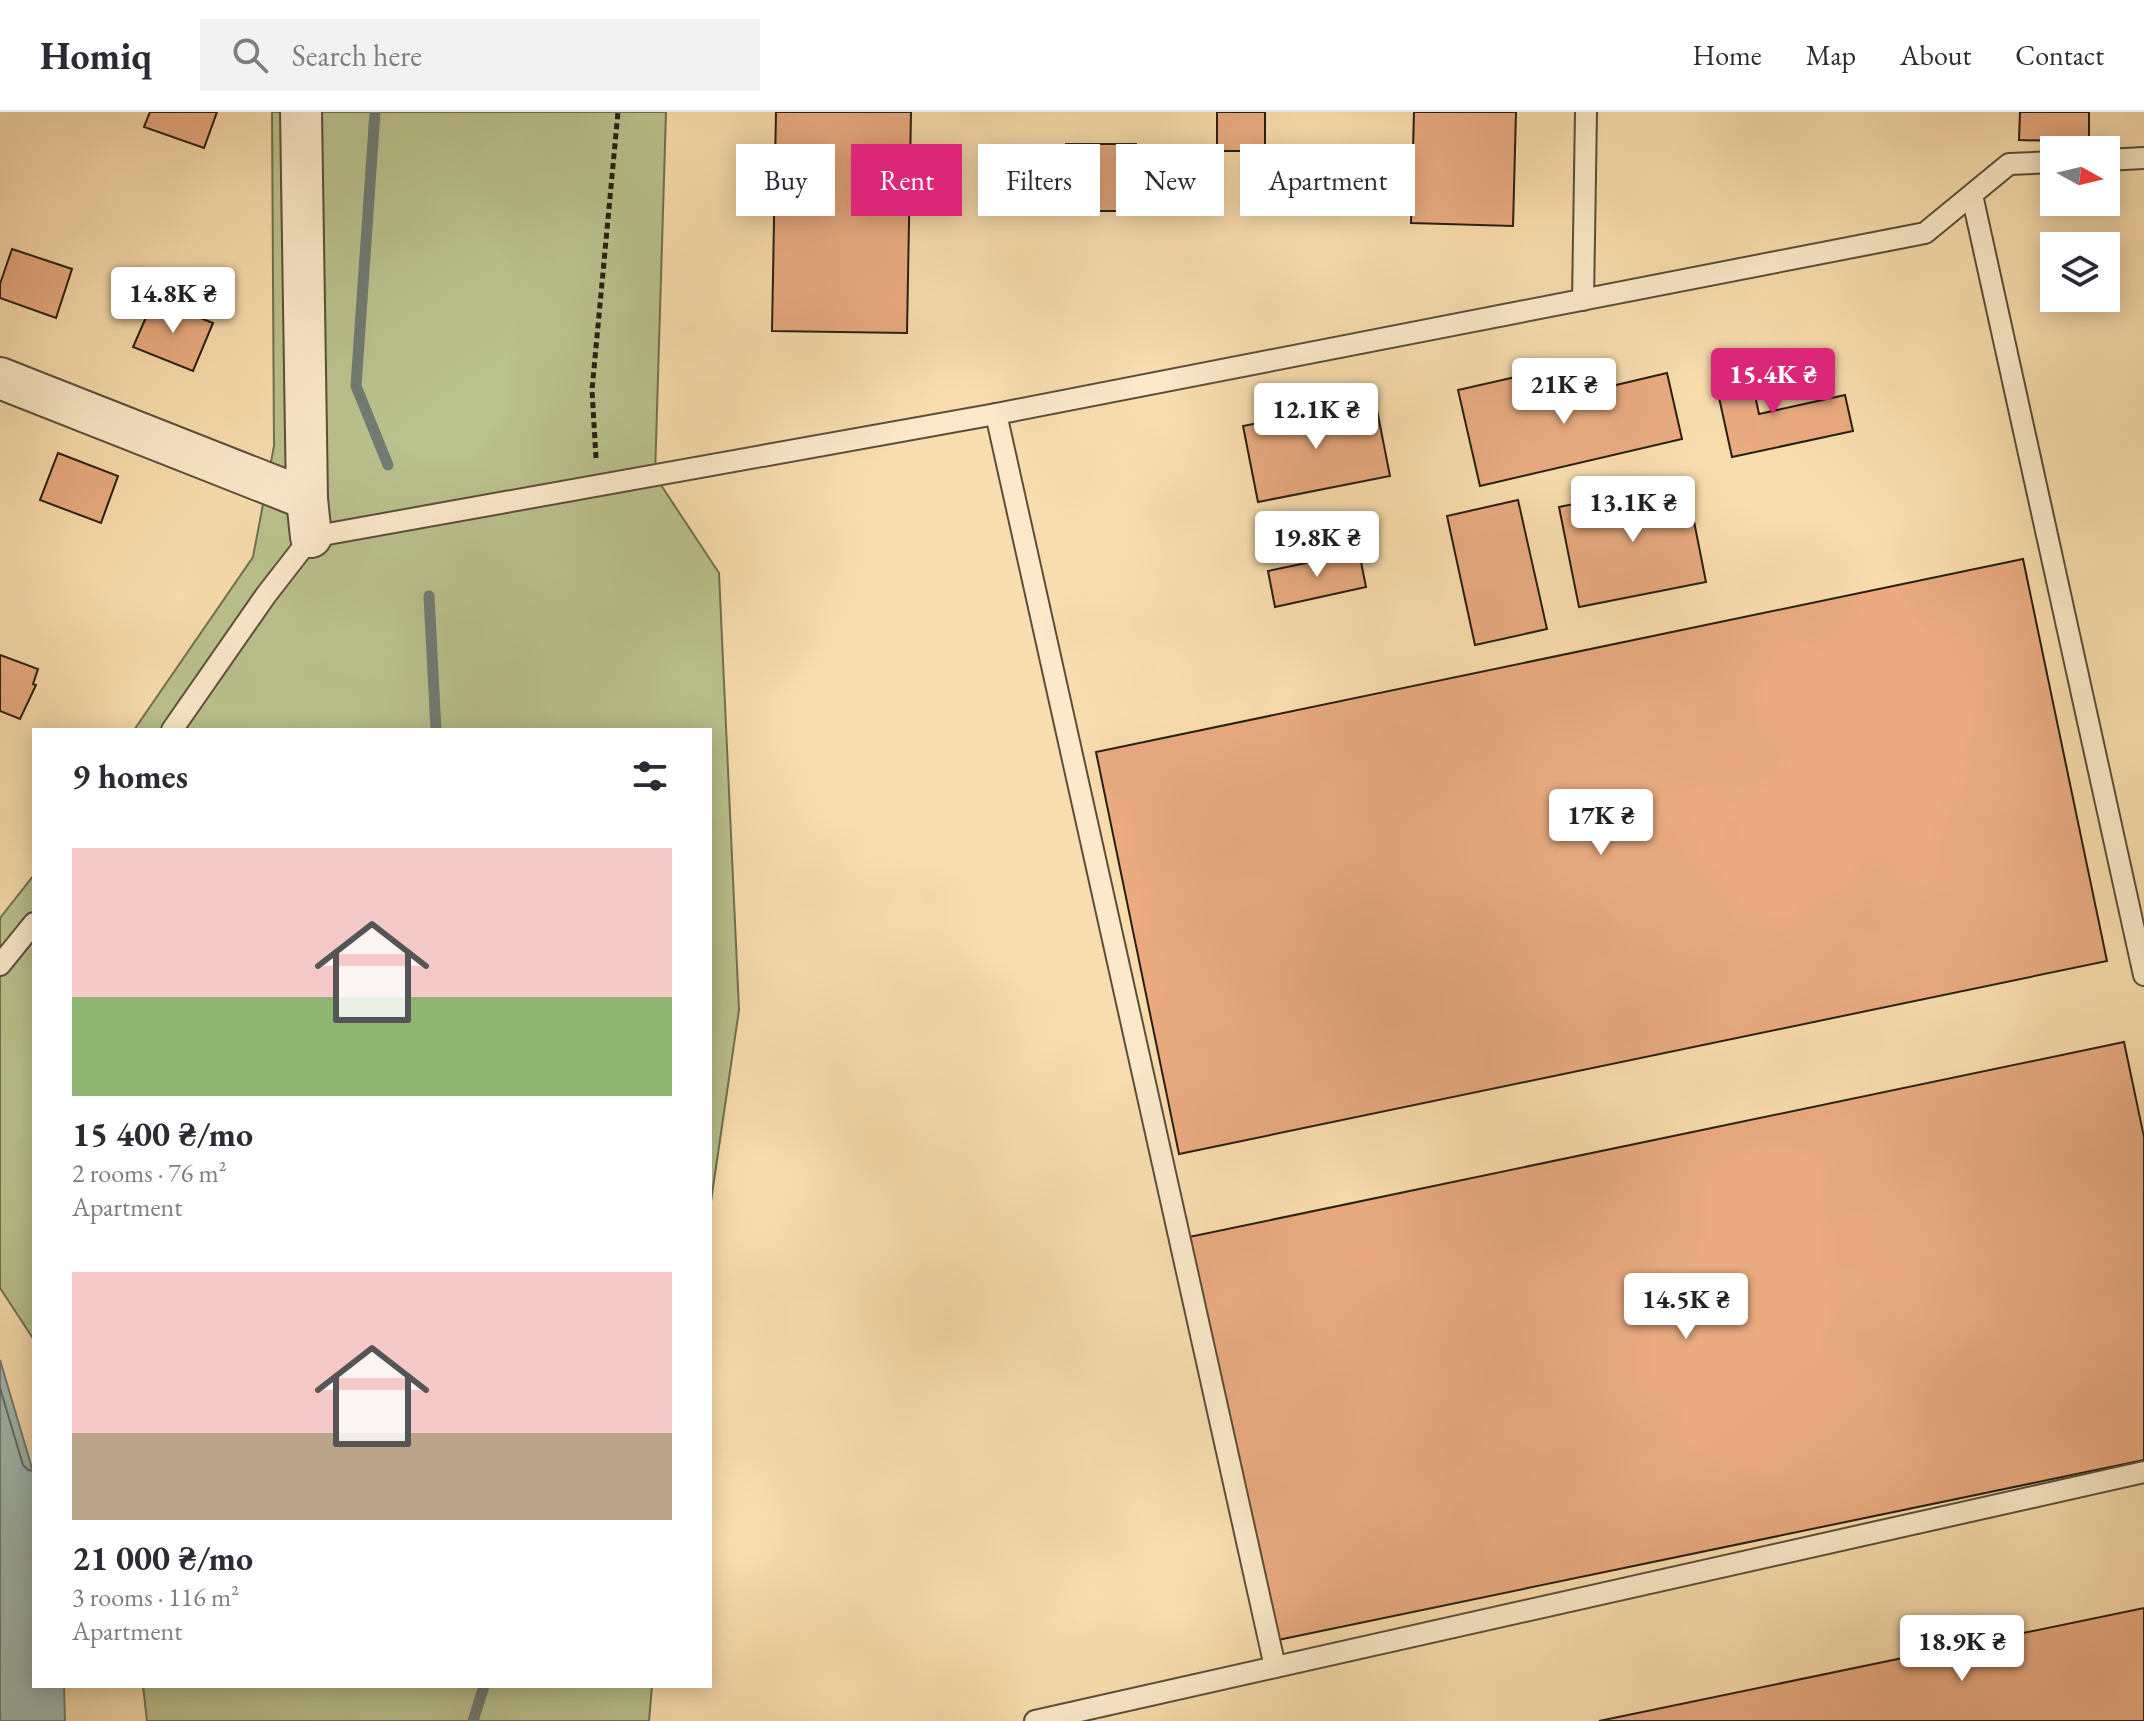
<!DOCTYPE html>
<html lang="en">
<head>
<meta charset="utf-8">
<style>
	body { margin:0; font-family:"EB Garamond",serif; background:#f2f2f3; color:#2b2b33; height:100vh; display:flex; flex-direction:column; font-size:30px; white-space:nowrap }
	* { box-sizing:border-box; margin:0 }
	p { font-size:26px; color:#7c7c81 }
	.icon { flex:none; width:44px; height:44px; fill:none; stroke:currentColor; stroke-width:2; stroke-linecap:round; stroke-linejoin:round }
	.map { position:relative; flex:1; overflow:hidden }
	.panel { position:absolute; left:32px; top:616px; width:680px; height:960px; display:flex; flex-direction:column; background:#fff; border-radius:0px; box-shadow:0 4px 20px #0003 }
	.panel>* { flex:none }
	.hud { position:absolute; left:736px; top:32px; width:760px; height:72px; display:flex; gap:16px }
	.needle { width:52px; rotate:98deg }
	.controls { position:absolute; left:2040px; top:24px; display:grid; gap:16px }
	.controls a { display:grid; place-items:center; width:80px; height:80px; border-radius:0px; background:#fff; box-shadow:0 4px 20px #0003; font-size:40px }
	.price { position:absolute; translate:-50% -68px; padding:0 18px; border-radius:8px; background:#fff; color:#222; font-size:26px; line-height:52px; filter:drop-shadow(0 2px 4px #0008) }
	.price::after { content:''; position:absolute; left:50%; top:48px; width:24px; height:18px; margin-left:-12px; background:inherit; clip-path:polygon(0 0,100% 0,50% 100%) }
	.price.selected { background:#db2777; color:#fff }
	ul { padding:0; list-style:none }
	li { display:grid; align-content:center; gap:16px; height:424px; padding:0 40px }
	li span { display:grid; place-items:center; height:248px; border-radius:0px; color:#555 }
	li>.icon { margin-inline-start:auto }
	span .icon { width:144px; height:144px; fill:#fffc; stroke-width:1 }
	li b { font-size:34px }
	h2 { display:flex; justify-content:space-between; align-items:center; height:96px; padding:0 40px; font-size:34px }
	.chip { padding:0 28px; border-radius:0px; background:#fff; box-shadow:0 4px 20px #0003; font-size:28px; line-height:72px }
	.chip.selected { background:#db2777; color:#fff }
	header { display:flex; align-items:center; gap:48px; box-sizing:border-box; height:112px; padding:0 40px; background:#fff; border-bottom:2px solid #e1e1e2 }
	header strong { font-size:38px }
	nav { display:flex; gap:44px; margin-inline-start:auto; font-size:28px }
	.search { width:560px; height:72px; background:#f2f2f3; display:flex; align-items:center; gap:20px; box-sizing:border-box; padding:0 28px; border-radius:0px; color:#7c7c81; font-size:30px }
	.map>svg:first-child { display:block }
	.green { fill:#bac28e; stroke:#717052; stroke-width:2 }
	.water { fill:#a1bab4; stroke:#717c74; stroke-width:2 }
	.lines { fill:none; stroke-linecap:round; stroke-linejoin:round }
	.shore { stroke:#646c64; stroke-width:2 }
	.stream { stroke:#717c74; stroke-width:11 }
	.building { fill:#eaab81; stroke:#281f15; stroke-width:2 }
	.lane-casing { stroke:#5c4e3b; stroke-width:24 }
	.street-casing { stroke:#5c4e3b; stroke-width:44 }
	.path { stroke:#281f15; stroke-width:5; stroke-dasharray:6 4; stroke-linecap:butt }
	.lane { stroke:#fbe9ca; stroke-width:20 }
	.street { stroke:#fbe9ca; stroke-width:40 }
</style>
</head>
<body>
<header>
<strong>Homiq</strong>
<div class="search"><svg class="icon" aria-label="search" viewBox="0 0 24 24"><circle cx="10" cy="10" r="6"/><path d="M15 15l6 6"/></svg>Search here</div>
<nav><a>Home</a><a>Map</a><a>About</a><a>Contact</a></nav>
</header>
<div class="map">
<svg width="2144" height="1609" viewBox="0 0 2144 1609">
	<rect width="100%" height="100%" fill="#f9ddae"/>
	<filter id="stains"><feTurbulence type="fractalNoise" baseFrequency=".0025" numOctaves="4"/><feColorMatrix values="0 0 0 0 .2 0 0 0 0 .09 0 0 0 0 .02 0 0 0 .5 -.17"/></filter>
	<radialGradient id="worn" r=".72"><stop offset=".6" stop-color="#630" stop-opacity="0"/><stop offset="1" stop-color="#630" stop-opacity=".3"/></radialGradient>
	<g class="green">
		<polygon points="272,0 666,0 655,364 719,461 739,898 710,1096 710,618 134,618 253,445 274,334"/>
		<polygon points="34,763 34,1228 0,1176 0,806"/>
		<polygon points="143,1574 652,1574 649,1609 147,1609"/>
	</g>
	<polygon class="water" points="0,1248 34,1363 34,1574 64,1574 65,1609 0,1609"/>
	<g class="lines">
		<polyline class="shore" points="0,1276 23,1353 28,1358 34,1359"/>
		<g class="stream">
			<polyline points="375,0 356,274 388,353"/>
			<polyline points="429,484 436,618"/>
			<polyline points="473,1609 484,1574"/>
		</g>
	</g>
	<g class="building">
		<polygon points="150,0 217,0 204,36 144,15"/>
		<polygon points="776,0 911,0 907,221 772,219"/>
		<rect x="1217" y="0" width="48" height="39"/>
		<polygon points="1414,0 1516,0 1513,114 1411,111"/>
		<polygon points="2020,0 2089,0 2089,30 2019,28"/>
		<polygon points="1066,32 1136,32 1135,99 1065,99"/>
		<polygon points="12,137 72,157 56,206 0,186 0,172"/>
		<polygon points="154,187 213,211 193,259 133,235"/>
		<polygon points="1748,250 1759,302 1845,283 1853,319 1732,345 1713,258"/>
		<polygon points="1667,261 1682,327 1480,374 1458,278 1520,264 1527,294"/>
		<polygon points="1375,288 1390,364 1258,390 1243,314"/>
		<polygon points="58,341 118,364 101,411 40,388"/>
		<polygon points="1686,369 1706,470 1579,495 1559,395"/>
		<polygon points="1518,388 1547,517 1475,533 1447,404"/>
		<polygon points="1359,440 1366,475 1275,495 1268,459"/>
		<polygon points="2023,447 2107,849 1179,1042 1096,640"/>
		<polygon points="0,543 38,557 33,572 36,573 20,607 0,599"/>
		<polygon points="2124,930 2144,1025 2144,1348 1273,1529 1189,1125"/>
		<polygon points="2144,1496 2144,1609 1599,1609"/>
	</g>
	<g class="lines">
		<g class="lane-casing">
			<g id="lane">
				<polyline points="2106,48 2144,46"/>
				<polyline points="1972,83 2144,863"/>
				<polyline points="1583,188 1586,0"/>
				<polyline points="996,302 1275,1555"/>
				<polyline points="172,618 266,483 311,425 996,302 1925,121 2009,52 2054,50"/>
				<polyline points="0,853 34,811"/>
				<polyline points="1035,1609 2144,1360"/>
			</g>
		</g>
		<g class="street-casing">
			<g id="street">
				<polyline points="301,0 307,387 311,425"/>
				<polyline points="0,266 307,387"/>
			</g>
		</g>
		<polyline class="path" points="596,346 592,278 618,0"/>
		<use href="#lane" class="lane"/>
		<use href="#street" class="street"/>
	</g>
	<rect width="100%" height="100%" filter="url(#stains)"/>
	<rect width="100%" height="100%" fill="url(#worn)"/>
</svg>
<div class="controls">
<a><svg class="needle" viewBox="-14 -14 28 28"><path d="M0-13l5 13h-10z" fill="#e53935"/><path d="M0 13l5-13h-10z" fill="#7c7c81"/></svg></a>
<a><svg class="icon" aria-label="layers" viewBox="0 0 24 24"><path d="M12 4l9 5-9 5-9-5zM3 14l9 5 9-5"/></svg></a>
</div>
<b class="price" style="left:173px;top:223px">14.8K ₴</b>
<b class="price selected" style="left:1773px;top:304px">15.4K ₴</b>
<b class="price" style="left:1564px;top:314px">21K ₴</b>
<b class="price" style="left:1316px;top:339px">12.1K ₴</b>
<b class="price" style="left:1633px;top:432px">13.1K ₴</b>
<b class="price" style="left:1317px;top:467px">19.8K ₴</b>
<b class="price" style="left:1601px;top:745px">17K ₴</b>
<b class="price" style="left:1686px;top:1229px">14.5K ₴</b>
<b class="price" style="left:1962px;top:1571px">18.9K ₴</b>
<div class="hud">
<a class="chip">Buy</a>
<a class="chip selected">Rent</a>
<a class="chip">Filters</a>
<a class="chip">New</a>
<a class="chip">Apartment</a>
</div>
<section class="panel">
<h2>9 homes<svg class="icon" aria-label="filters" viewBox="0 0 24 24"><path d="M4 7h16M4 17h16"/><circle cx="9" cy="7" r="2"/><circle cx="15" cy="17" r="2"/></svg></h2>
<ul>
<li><span style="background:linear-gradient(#f6c9c9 60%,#8fb573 0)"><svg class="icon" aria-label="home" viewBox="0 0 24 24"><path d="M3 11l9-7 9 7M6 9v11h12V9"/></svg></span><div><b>15 400 ₴/mo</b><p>2 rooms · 76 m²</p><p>Apartment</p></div></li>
<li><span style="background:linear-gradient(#f6c9c9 65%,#b9a48a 0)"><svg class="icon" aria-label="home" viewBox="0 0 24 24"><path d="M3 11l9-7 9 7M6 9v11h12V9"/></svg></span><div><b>21 000 ₴/mo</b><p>3 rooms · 116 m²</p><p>Apartment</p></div></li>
</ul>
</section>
</div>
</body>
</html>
